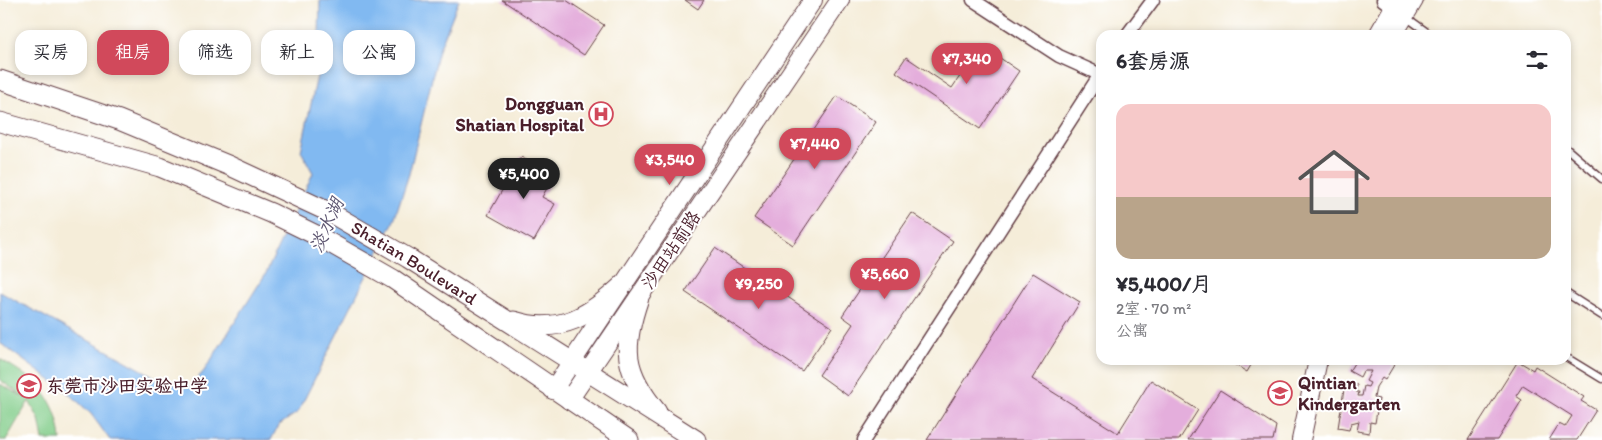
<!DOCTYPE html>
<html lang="zh">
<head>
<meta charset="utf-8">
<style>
	body { margin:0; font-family:Itim,"LXGW WenKai TC",sans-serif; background:#f2f2f3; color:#2b2b33; height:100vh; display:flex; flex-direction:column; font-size:19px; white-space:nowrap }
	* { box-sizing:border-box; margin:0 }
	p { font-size:16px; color:#7c7c81 }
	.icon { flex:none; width:28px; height:28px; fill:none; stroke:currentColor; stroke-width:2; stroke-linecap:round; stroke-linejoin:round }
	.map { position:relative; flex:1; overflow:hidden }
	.details { position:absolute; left:1096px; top:30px; width:475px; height:335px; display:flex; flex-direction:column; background:#fff; border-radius:15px; box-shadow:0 2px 8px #0003 }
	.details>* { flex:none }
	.guide { position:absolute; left:15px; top:30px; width:475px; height:45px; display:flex; gap:10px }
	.price { position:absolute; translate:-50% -42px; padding:0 11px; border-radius:18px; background:#d1495b; color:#fff; font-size:16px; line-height:32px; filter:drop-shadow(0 1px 2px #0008) }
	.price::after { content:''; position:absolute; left:50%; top:30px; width:15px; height:11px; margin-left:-8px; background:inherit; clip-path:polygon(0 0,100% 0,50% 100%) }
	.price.on { background:#222; color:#fff }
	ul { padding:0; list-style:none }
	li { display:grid; align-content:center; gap:10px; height:265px; padding:0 20px }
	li+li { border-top:1px solid #e1e1e2 }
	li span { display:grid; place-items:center; height:155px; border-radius:15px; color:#555 }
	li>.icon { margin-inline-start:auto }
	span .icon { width:90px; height:90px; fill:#fffc; stroke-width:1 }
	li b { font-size:21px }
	h2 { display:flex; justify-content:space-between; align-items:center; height:60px; padding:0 20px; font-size:21px }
	.pill { padding:0 18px; border-radius:15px; background:#fff; box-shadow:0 2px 8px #0003; font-size:18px; line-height:45px }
	.pill.on { background:#d1495b; color:#fff }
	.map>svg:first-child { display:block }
	.green { fill:#83ce8b; stroke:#66765b }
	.water { fill:#81b9f1; stroke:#666c8e }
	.building { fill:#e4aedc }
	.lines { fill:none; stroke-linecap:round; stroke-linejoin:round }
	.lane-casing { stroke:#643e45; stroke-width:9 }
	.street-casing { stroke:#643e45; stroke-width:15 }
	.secondary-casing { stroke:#643e45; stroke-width:20 }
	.primary-casing { stroke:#643e45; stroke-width:21 }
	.lane { stroke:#fff; stroke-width:6 }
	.street { stroke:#fff; stroke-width:12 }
	.secondary { stroke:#fff; stroke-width:18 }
	.primary { stroke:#fff; stroke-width:19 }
	.labels { text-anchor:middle; stroke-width:4; stroke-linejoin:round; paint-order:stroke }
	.poi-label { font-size:18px; font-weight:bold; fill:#4a1f2b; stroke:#fff; text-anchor:start }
	.street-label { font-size:18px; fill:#4a1f2b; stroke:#fff }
	.water-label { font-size:19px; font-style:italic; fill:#5d5570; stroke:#fff }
</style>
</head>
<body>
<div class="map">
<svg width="1602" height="440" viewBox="0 0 1602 440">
	<rect width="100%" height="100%" fill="#fff"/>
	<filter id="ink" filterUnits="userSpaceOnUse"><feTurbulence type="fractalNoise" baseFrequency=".02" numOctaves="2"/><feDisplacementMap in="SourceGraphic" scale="10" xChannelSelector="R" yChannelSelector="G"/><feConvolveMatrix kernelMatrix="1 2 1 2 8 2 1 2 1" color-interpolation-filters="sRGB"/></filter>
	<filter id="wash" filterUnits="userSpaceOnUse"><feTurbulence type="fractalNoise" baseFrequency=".0096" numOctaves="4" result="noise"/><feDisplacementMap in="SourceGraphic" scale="20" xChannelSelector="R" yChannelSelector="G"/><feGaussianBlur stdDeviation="1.12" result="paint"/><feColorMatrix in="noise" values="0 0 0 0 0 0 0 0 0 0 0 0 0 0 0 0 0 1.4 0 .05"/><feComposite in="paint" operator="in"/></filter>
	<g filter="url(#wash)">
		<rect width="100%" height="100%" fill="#f5edd9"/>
		<path class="green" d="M0,359C36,380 57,396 61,440H43L39,419L29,401L6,440H0V384L27,399L0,380Z"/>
		<polygon class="water" points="320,0 459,0 439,50 409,174 393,223 298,412 278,426 271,440 110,440 91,414 72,396 0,343 0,292 157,378 189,388 204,371 266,273 313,173 301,151 318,71"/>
		<g id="blocks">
			<g class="building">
				<polygon points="502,0 566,0 604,25 584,55"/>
				<polygon points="685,0 704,0 698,9"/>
				<polygon points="981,45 1019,71 980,129 896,72 906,57 952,88"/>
				<polygon points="837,96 876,122 793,245 754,218"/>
				<polygon points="521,157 554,176 542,197 555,204 534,241 488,215"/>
				<polygon points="912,213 953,241 848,396 819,375 853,324 842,316"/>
				<polygon points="715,248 832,327 802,371 685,292"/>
				<polygon points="1033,273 1080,302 1032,379 1118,433 1151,380 1198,410 1179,440 927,440"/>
				<polygon points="1227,360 1254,360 1247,372"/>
				<polygon points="1356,360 1397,360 1385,380 1382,378 1376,387 1374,398 1379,399 1375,423 1370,422 1369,433 1357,431 1359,421 1351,423 1349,430 1338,428 1345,383 1357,385 1356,392 1359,392 1358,396 1362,396 1364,386 1368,387 1370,383 1366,381 1371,371 1363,371 1360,377 1349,371"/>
				<polygon points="1518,361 1533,370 1535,366 1584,397 1581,401 1596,410 1577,440 1549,440 1559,424 1565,427 1572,416 1523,385 1516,396 1522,400 1497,440 1468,440"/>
				<polygon points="1220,390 1276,426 1273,440 1188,440"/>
			</g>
		</g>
	</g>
	<g filter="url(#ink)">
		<use href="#blocks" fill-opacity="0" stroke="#643e45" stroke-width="1"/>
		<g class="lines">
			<g class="lane-casing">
				<g id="lane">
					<polyline points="1406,17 1431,35"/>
					<polyline points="1566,148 1602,179"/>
					<polyline points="1566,293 1602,316"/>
					<polyline points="1566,357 1602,379"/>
				</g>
			</g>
			<g class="street-casing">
				<g id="street">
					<polyline points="973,0 1059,56 1101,75"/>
					<polyline points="1383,0 1401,13"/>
					<polyline points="1127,35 1153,0"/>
					<polyline points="864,440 1101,73"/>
				</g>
			</g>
			<g class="secondary-casing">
				<g id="secondary">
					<polyline points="1378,35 1398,0"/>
					<polyline points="1393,35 1414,0"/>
					<polyline points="553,390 813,0"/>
					<polyline points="569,400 840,0"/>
					<polyline points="1301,440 1318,360"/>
				</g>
			</g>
			<g class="primary-casing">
				<g id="primary">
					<path id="s1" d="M0,80L119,120L230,166L329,212L408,258L696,440"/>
					<polyline points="0,122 160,167 271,213 316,235 393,279 629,440"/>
					<path d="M639,298C622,347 623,371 657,412"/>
					<path d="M514,321C560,336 592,314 624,284"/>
				</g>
			</g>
			<use href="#lane" class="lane"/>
			<use href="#street" class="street"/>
			<use href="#secondary" class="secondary"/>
			<use href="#primary" class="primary"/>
		</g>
	</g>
	<defs>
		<g id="hospital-ring" transform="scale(1.25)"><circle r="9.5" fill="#fff" stroke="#d1495b" stroke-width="1.5"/><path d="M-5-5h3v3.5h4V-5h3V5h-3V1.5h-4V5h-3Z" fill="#d1495b"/></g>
		<g id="school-ring" transform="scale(1.25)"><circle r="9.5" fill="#fff" stroke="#d1495b" stroke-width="1.5"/><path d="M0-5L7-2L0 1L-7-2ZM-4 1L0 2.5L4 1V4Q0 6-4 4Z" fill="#d1495b"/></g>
	</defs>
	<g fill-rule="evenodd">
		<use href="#hospital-ring" x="601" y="114"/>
		<use href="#school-ring" x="29" y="386"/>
		<use href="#school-ring" x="1280" y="393"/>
	</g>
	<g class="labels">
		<g class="poi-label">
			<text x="584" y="110" text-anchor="end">Dongguan<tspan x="584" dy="21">Shatian Hospital</tspan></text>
			<text x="1298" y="389">Qintian<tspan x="1298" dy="21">Kindergarten</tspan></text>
			<text x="46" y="392">东莞市沙田实验中学</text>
		</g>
		<g class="street-label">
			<text transform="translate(671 250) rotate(-56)" y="6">沙田站前路</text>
			<text dy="6" stroke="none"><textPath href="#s1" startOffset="454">Shatian Boulevard</textPath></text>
		</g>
		<g class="water-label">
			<text transform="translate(326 225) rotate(-66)" y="7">淡水湖</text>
		</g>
	</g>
</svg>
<b class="price" style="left:967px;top:85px">¥7,340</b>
<b class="price" style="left:815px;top:170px">¥7,440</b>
<b class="price" style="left:670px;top:186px">¥3,540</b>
<b class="price on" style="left:524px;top:200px">¥5,400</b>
<b class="price" style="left:885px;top:300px">¥5,660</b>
<b class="price" style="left:759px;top:310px">¥9,250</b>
<div class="guide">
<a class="pill">买房</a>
<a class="pill on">租房</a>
<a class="pill">筛选</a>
<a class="pill">新上</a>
<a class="pill">公寓</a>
</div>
<section class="details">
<h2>6套房源<svg class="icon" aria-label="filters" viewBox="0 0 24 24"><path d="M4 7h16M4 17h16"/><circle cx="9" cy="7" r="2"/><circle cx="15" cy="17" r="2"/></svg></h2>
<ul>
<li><span style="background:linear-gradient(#f6c9c9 60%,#b9a48a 0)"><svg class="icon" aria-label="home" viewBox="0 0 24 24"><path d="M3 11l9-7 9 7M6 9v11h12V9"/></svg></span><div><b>¥5,400/月</b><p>2室 · 70 m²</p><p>公寓</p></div></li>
</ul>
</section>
</div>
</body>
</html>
